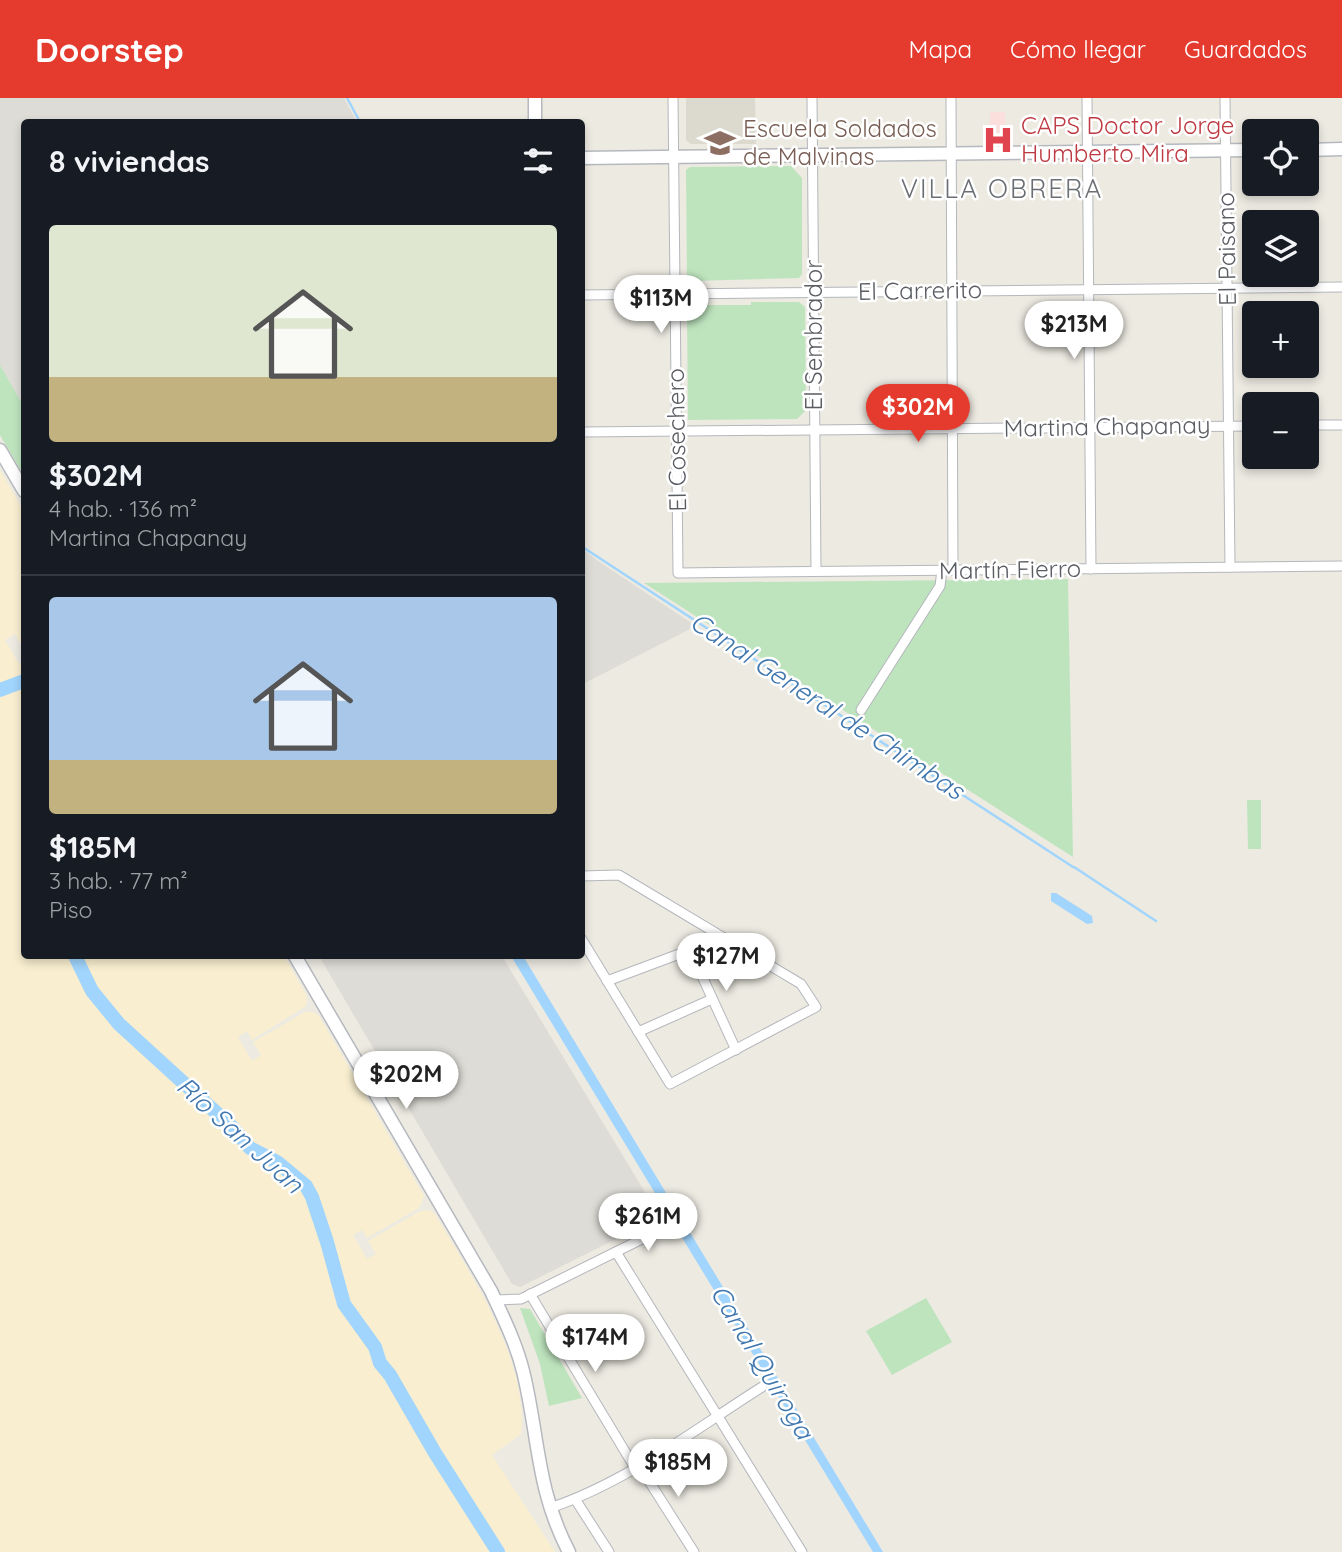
<!DOCTYPE html>
<html lang="es">
<head>
<meta charset="utf-8">
<style>
	body { margin:0; font-family:Quicksand,sans-serif; background:#242831; color:#f1f3f6; height:100vh; display:flex; flex-direction:column; font-size:26px; white-space:nowrap }
	* { box-sizing:border-box; margin:0 }
	p { font-size:23px; color:#9ea1a6 }
	.icon { flex:none; width:38px; height:38px; fill:none; stroke:currentColor; stroke-width:2; stroke-linecap:round; stroke-linejoin:round }
	.map { position:relative; flex:1; overflow:hidden }
	.sheet { position:absolute; left:21px; top:21px; width:564px; height:840px; display:flex; flex-direction:column; background:#171b24; border-radius:7px; box-shadow:0 4px 10px #0003 }
	.sheet>* { flex:none }
	.controls { position:absolute; left:1242px; top:21px; display:grid; gap:14px }
	.controls a { display:grid; place-items:center; width:77px; height:77px; border-radius:7px; background:#171b24; box-shadow:0 4px 10px #0003; font-size:35px }
	.price { position:absolute; translate:-50% -60px; padding:0 16px; border-radius:24px; background:#fff; color:#222; font-size:23px; line-height:46px; filter:drop-shadow(0 2px 4px #0008) }
	.price::after { content:''; position:absolute; left:50%; top:42px; width:21px; height:16px; margin-left:-10px; background:inherit; clip-path:polygon(0 0,100% 0,50% 100%) }
	.price.on { background:#e53b2f; color:#fff }
	ul { padding:0; list-style:none }
	li { display:grid; align-content:center; gap:14px; height:371px; padding:0 28px }
	li+li { border-top:2px solid #363941 }
	li span { display:grid; place-items:center; height:217px; border-radius:7px; color:#555 }
	li>.icon { margin-inline-start:auto }
	span .icon { width:126px; height:126px; fill:#fffc; stroke-width:1 }
	li b { font-size:30px }
	h2 { display:flex; justify-content:space-between; align-items:center; height:84px; padding:0 28px; font-size:30px }
	header { display:flex; align-items:center; gap:42px; box-sizing:border-box; height:98px; padding:0 35px; background:#e53b2f; color:#fff }
	header strong { font-size:33px }
	nav { display:flex; gap:38px; margin-inline-start:auto; font-size:24px }
	.map>svg:first-child { display:block }
	.industrial { fill:#dedcd6 }
	.education { fill:#dcd9cf }
	.medical { fill:#fadfdd }
	.green { fill:#bee4be }
	.sand { fill:#f9efd0 }
	.water { fill:#a1d5fd }
	.lines { fill:none; stroke-linecap:round; stroke-linejoin:round }
	.stream { stroke:#a1d5fd; stroke-width:2.5 }
	.river { stroke:#a1d5fd; stroke-width:14 }
	.street-casing { stroke:#b4b7bc; stroke-width:11 }
	.secondary-casing { stroke:#b5b8be; stroke-width:15 }
	.street { stroke:#fff; stroke-width:9 }
	.secondary { stroke:#fff; stroke-width:12 }
	.labels { text-anchor:middle; stroke-width:5; stroke-linejoin:round; paint-order:stroke }
	.health-label { font-size:24px; fill:#be3a42; stroke:#fff; text-anchor:start }
	.education-label { font-size:24px; fill:#785e54; stroke:#fff; text-anchor:start }
	.street-label { font-size:24px; fill:#5a5d62; stroke:#fff }
	.neighbourhood-label { font-size:26px; letter-spacing:2px; fill:#6b6f74; stroke:#fff }
	.water-label { font-size:26px; font-style:italic; fill:#3f76ae; stroke:#fff }
</style>
</head>
<body>
<header>
<strong>Doorstep</strong>
<nav><a>Mapa</a><a>Cómo llegar</a><a>Guardados</a></nav>
</header>
<div class="map">
<svg width="1342" height="1454" viewBox="0 0 1342 1454">
	<rect width="100%" height="100%" fill="#eceae1"/>
	<g class="industrial">
		<polygon points="0,0 344,0 357,24 24,24 24,309 0,267"/>
		<polygon points="581,450 601,465 696,528 581,587"/>
		<polygon points="319,858 502,858 660,1119 520,1189 512,1186"/>
	</g>
	<polygon class="education" points="686,0 755,0 756,46 691,46 686,42"/>
	<polygon class="medical" points="990,14 1005,14 1006,43 990,43"/>
	<g class="green">
		<polygon points="791,68 802,80 802,176 799,180 692,183 687,179 686,72 690,69"/>
		<polygon points="751,204 799,204 805,209 806,312 797,321 688,322 687,212 691,207 751,207"/>
		<polygon points="0,267 24,309 24,378 0,337"/>
		<polygon points="1068,481 1073,759 644,485"/>
		<polygon points="1247,702 1261,702 1261,751 1248,751"/>
		<polygon points="926,1200 952,1244 892,1277 866,1233"/>
		<polygon points="520,1210 530,1211 582,1300 549,1308 540,1266"/>
	</g>
	<path class="sand" d="M0,372L24,414V542L20,545L15,536L5,542L19,566L24,563V858H284L307,898L306,908L252,942L247,933L238,939L252,963L261,957L253,944L305,914H314L319,918L424,1098L419,1110L367,1140L362,1132L353,1137L367,1161L376,1156L368,1143L420,1113L429,1112L435,1116C470,1176 529,1262 521,1336L492,1357L555,1454H0Z"/>
	<g class="water">
		<polygon points="1051,795 1056,795 1092,818 1093,825 1087,826 1051,803"/>
		<polygon points="511,858 523,858 883,1454 873,1454"/>
	</g>
	<g class="lines">
		<g class="stream">
			<polyline points="347,0 360,24"/>
			<polyline points="581,448 1073,769"/>
			<polyline points="1074,769 1156,823"/>
		</g>
		<g class="river">
			<polyline points="0,592 24,583"/>
			<polyline points="75,858 92,893 119,926 233,1030 250,1050 277,1064 306,1088 312,1099 327,1144 344,1206 375,1249 380,1265 390,1277 435,1355 498,1454"/>
		</g>
		<g class="street-casing">
			<g id="street">
				<polyline points="673,0 678,475 1342,468"/>
				<polyline points="812,0 816,473"/>
				<polyline points="951,0 953,472"/>
				<polyline points="1087,0 1091,471"/>
				<polyline points="1225,0 1230,469"/>
				<polyline points="581,197 1342,189"/>
				<polyline points="1307,327 1342,327"/>
				<polyline points="581,334 1255,328"/>
				<polyline points="861,612 940,488 942,472"/>
				<polyline points="581,778 619,777 801,886 816,909 670,986 581,840"/>
				<polyline points="607,883 690,852 736,952"/>
				<polyline points="638,934 712,901"/>
				<polyline points="616,1154 802,1454"/>
				<polyline points="530,1196 635,1370 649,1383 694,1454"/>
				<polyline points="496,1202 521,1201 666,1129"/>
				<polyline points="575,1401 609,1454"/>
				<path d="M550,1410C627,1384 694,1332 762,1289"/>
			</g>
		</g>
		<g class="secondary-casing">
			<g id="secondary">
				<polyline points="535,24 535,0"/>
				<polyline points="1307,52 1342,51"/>
				<polyline points="581,60 1255,52"/>
				<polyline points="0,352 24,393"/>
				<path d="M295,858L491,1193C503,1219 516,1245 523,1273C539,1338 536,1391 569,1454"/>
			</g>
		</g>
		<use href="#street" class="street"/>
		<use href="#secondary" class="secondary"/>
	</g>
	<defs>
		<g id="hospital-bare" transform="scale(2.415)"><path d="M-5-5h3v3.5h4V-5h3V5h-3V1.5h-4V5h-3Z" fill="#e0444e" stroke="#fff" stroke-width="2.5" paint-order="stroke"/></g>
		<g id="school-bare" transform="scale(2.415)"><path d="M0-5L7-2L0 1L-7-2ZM-4 1L0 2.5L4 1V4Q0 6-4 4Z" fill="#8d6e63" stroke="#fff" stroke-width="2.5" paint-order="stroke"/></g>
	</defs>
	<g fill-rule="evenodd">
		<use href="#hospital-bare" x="998" y="42"/>
		<use href="#school-bare" x="720" y="45"/>
	</g>
	<g class="labels">
		<g class="health-label">
			<text x="1021" y="36">CAPS Doctor Jorge<tspan x="1021" dy="28">Humberto Mira</tspan></text>
		</g>
		<g class="education-label">
			<text x="743" y="39">Escuela Soldados<tspan x="743" dy="28">de Malvinas</tspan></text>
		</g>
		<g class="street-label">
			<text transform="translate(1227 151) rotate(-91)" y="8">El Paisano</text>
			<text transform="translate(920 193) rotate(-1)" y="8">El Carrerito</text>
			<text transform="translate(814 237) rotate(-90)" y="8">El Sembrador</text>
			<text transform="translate(1107 329) rotate(-1)" y="8">Martina Chapanay</text>
			<text transform="translate(677 342) rotate(-91)" y="8">El Cosechero</text>
			<text transform="translate(1010 472) rotate(-1)" y="8">Martín Fierro</text>
		</g>
		<g class="neighbourhood-label">
			<text x="1002" y="100">VILLA OBRERA</text>
		</g>
		<g class="water-label">
			<text transform="translate(827 608) rotate(33)" y="9">Canal General de Chimbas</text>
			<text transform="translate(240 1037) rotate(42)" y="9">Río San Juan</text>
			<text transform="translate(762 1264) rotate(59)" y="9">Canal Quiroga</text>
		</g>
	</g>
</svg>
<div class="controls">
<a><svg class="icon" aria-label="locate" viewBox="0 0 24 24"><circle cx="12" cy="12" r="6"/><path d="M12 2v4M12 18v4M2 12h4M18 12h4"/></svg></a>
<a><svg class="icon" aria-label="layers" viewBox="0 0 24 24"><path d="M12 4l9 5-9 5-9-5zM3 14l9 5 9-5"/></svg></a>
<a>+</a>
<a>−</a>
</div>
<b class="price" style="left:661px;top:237px">$113M</b>
<b class="price" style="left:1074px;top:263px">$213M</b>
<b class="price on" style="left:918px;top:346px">$302M</b>
<b class="price" style="left:726px;top:895px">$127M</b>
<b class="price" style="left:406px;top:1013px">$202M</b>
<b class="price" style="left:648px;top:1155px">$261M</b>
<b class="price" style="left:595px;top:1276px">$174M</b>
<b class="price" style="left:678px;top:1401px">$185M</b>
<section class="sheet">
<h2>8 viviendas<svg class="icon" aria-label="filters" viewBox="0 0 24 24"><path d="M4 7h16M4 17h16"/><circle cx="9" cy="7" r="2"/><circle cx="15" cy="17" r="2"/></svg></h2>
<ul>
<li><span style="background:linear-gradient(#dfe7d0 70%,#c2b280 0)"><svg class="icon" aria-label="home" viewBox="0 0 24 24"><path d="M3 11l9-7 9 7M6 9v11h12V9"/></svg></span><div><b>$302M</b><p>4 hab. · 136 m²</p><p>Martina Chapanay</p></div></li>
<li><span style="background:linear-gradient(#a9c7e8 75%,#c2b280 0)"><svg class="icon" aria-label="home" viewBox="0 0 24 24"><path d="M3 11l9-7 9 7M6 9v11h12V9"/></svg></span><div><b>$185M</b><p>3 hab. · 77 m²</p><p>Piso</p></div></li>
</ul>
</section>
</div>
</body>
</html>
